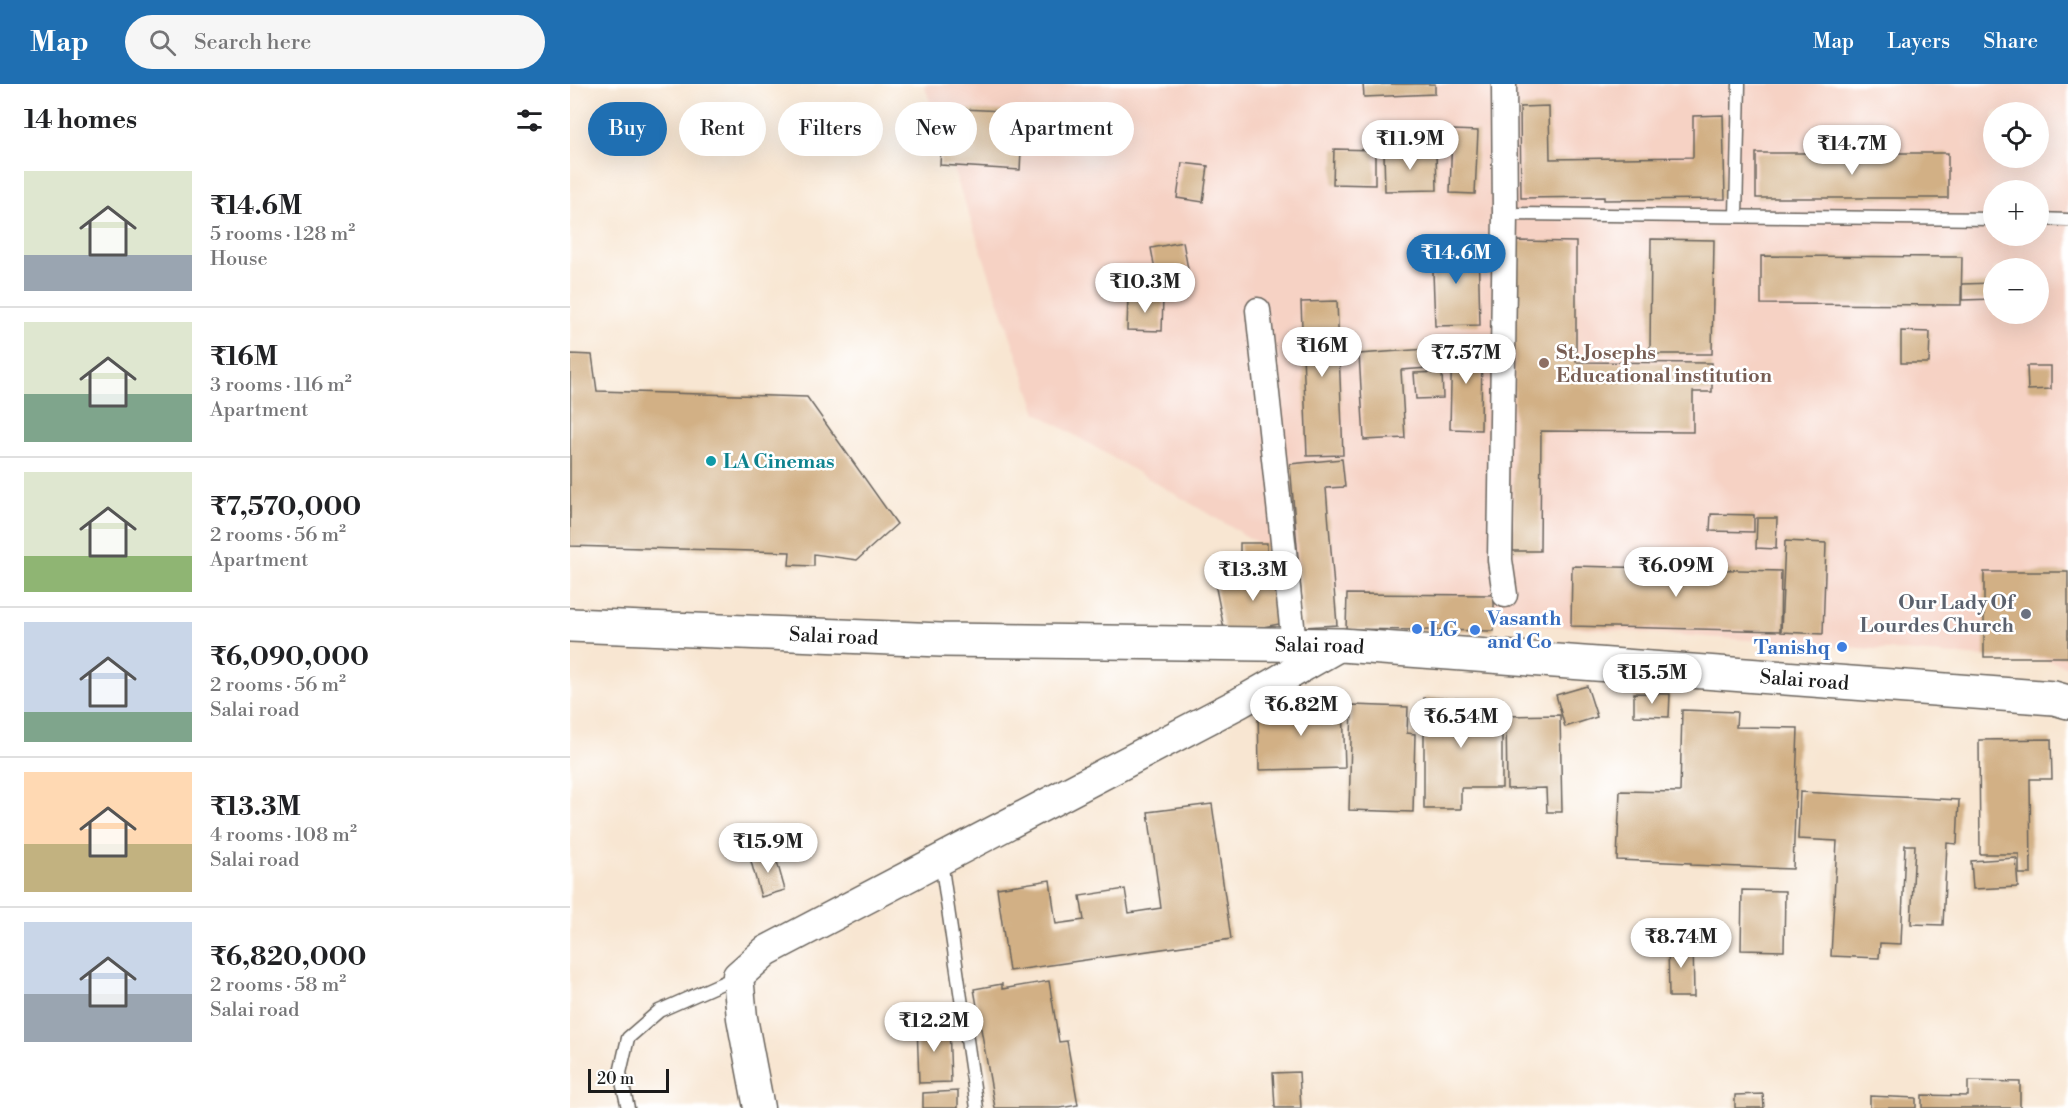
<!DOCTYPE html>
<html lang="en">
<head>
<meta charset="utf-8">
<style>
	body { margin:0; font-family:"Libre Bodoni",serif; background:#f6f6f6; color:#202124; height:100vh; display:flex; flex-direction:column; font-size:22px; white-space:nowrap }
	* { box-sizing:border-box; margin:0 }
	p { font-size:20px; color:#757577 }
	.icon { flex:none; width:33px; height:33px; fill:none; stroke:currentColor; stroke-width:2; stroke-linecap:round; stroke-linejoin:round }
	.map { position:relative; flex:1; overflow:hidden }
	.side { display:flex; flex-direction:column; background:#fff; width:570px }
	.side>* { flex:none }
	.hud { position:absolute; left:18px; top:18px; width:570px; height:54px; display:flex; gap:12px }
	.tools { position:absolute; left:1413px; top:18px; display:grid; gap:12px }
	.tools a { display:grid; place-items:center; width:66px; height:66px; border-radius:50%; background:#fff; box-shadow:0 6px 24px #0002; font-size:30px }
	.scale { position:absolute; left:18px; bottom:15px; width:81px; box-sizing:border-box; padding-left:6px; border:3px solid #1c1c1c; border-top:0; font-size:16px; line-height:21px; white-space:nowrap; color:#1c1c1c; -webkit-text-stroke:4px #fff; paint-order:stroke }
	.price { position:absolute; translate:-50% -51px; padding:0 14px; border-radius:21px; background:#fff; color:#222; font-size:20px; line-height:39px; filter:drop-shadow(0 2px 3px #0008) }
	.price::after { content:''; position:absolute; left:50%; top:36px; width:18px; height:14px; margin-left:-9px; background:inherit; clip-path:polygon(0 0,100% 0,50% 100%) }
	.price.current { background:#1f6fb2; color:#fff }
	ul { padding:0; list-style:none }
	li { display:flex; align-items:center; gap:18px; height:150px; padding:0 24px }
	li+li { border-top:2px solid #e0e0e0 }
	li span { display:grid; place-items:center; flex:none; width:168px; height:120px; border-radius:0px; color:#555 }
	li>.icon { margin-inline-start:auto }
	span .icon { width:72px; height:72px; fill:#fffc; stroke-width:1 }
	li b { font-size:26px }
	h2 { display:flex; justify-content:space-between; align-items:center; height:72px; padding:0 24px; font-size:26px }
	.chip { padding:0 21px; border-radius:27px; background:#fff; box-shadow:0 6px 24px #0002; font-size:21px; line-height:54px }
	.chip.current { background:#1f6fb2; color:#fff }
	header { display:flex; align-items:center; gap:36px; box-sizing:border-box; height:84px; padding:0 30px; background:#1f6fb2; color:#fff }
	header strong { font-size:28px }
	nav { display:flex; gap:33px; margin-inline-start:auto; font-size:21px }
	.search { width:420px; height:54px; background:#f6f6f6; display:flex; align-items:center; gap:15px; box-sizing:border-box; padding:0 21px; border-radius:33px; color:#757577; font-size:22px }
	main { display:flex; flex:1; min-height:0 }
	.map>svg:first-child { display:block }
	.built { fill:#f6d2c4; fill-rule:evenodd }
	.building { fill:#d2b085 }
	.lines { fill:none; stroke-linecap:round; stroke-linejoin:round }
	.service-casing { stroke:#69635c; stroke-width:15 }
	.minor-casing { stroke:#69635c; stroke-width:27 }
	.tertiary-casing { stroke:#69635c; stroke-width:33 }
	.secondary-casing { stroke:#69635c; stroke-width:36 }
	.service { stroke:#fff; stroke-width:12 }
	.minor { stroke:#fff; stroke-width:24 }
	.tertiary { stroke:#fff; stroke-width:30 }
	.secondary { stroke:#fff; stroke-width:33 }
	.education-dot { fill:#8d6e63; stroke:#fff; stroke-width:2 }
	.culture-dot { fill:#0f9aa8; stroke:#fff; stroke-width:2 }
	.worship-dot { fill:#6b7280; stroke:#fff; stroke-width:2 }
	.shop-dot { fill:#3f7fe0; stroke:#fff; stroke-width:2 }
	.labels { text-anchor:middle; stroke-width:5; stroke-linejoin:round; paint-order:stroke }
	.education-label { font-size:20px; font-weight:bold; fill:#785e54; stroke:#fff; text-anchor:start }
	.culture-label { font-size:20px; font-weight:bold; fill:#0d838f; stroke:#fff; text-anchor:start }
	.worship-label { font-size:20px; font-weight:bold; fill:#5b616d; stroke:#fff; text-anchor:end }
	.shop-label { font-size:20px; font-weight:bold; fill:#366cbe; stroke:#fff; text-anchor:start }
	.street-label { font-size:20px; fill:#1c1c1c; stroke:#fff }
</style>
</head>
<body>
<header>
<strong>Map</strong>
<div class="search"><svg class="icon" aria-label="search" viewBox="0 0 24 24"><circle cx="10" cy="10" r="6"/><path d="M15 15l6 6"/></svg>Search here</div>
<nav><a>Map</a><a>Layers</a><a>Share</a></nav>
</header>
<main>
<section class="side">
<h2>14 homes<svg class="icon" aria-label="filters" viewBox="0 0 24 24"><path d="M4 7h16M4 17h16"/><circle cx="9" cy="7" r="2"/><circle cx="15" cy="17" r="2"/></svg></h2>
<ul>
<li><span style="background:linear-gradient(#dfe7d0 70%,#9aa5b1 0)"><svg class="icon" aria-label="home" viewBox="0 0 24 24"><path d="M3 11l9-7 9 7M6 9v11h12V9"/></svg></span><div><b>₹14.6M</b><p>5 rooms · 128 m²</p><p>House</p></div></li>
<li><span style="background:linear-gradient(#dfe7d0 60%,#7fa58c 0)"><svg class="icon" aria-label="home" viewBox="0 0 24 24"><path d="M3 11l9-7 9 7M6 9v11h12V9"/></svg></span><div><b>₹16M</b><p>3 rooms · 116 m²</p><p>Apartment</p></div></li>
<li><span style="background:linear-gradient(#dfe7d0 70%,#8fb573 0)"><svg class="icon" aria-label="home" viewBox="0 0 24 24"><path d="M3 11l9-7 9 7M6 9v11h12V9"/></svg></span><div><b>₹7,570,000</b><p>2 rooms · 56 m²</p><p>Apartment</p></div></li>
<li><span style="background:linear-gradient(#c9d6e8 75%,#7fa58c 0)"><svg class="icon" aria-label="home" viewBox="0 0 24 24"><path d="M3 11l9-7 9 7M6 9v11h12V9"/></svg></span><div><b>₹6,090,000</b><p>2 rooms · 56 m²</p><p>Salai road</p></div></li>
<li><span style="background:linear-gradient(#ffd9b3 60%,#c2b280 0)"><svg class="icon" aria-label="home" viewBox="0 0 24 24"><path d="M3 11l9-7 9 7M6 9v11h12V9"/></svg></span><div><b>₹13.3M</b><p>4 rooms · 108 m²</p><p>Salai road</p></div></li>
<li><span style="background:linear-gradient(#c9d6e8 60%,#9aa5b1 0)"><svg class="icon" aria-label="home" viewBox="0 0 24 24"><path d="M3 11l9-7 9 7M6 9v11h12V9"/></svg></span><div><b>₹6,820,000</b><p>2 rooms · 58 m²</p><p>Salai road</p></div></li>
</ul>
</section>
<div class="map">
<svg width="1498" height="1024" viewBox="0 0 1498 1024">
	<rect width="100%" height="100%" fill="#fff"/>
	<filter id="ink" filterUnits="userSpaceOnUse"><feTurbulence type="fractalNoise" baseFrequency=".0167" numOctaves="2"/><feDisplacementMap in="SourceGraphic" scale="12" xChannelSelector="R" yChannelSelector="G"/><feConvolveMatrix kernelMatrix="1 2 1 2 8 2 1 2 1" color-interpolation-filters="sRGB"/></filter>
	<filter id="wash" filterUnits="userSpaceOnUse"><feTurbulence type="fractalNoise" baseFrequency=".008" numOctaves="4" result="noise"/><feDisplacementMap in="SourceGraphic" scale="24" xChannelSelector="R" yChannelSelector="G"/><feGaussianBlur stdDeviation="1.35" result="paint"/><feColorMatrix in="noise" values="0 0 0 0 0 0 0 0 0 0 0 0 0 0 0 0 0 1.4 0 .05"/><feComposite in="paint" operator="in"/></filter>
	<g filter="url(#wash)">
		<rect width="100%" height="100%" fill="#f8e6d2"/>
		<path class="built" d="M354,0H1498V583L1475,575L1414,573L807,529L467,329ZM1424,28H1468V74H1424ZM1424,106H1468V152H1424ZM1424,184H1468V230H1424Z"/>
		<g id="blocks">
			<g class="building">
				<polygon points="793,0 865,0 865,10 794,13"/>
				<polygon points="979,22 980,75 1123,73 1123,32 1153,31 1155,115 1034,116 1034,113 951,114 950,23"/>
				<polygon points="373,24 453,28 450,86 370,81"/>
				<polygon points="882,46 908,47 905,110 880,109"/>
				<polygon points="764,65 805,66 805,101 763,100"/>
				<polygon points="866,68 867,106 815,107 814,69"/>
				<rect x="1186" y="69" width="192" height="45"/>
				<polygon points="612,79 638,82 633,118 607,114"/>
				<polygon points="1081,155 1144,156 1142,270 1080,270"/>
				<polygon points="945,157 1006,158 1006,278 1142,279 1142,308 1123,308 1123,348 971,347 970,467 943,467"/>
				<polygon points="613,158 620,196 588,202 581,164"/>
				<polygon points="908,160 910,241 865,242 862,161"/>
				<polygon points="1191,172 1392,173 1391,221 1191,220"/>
				<polygon points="1424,199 1424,215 1392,216 1392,200"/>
				<polygon points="558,212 593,213 592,247 557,246"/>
				<polygon points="767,217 773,371 737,372 731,218"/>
				<polygon points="1331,247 1360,248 1359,279 1331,279"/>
				<polygon points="882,255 912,256 911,346 880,345"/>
				<polygon points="870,264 872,283 831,286 835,354 794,356 789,270"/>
				<polygon points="0,270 22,271 27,307 237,313 327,440 287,476 244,470 244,482 219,481 220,468 0,462"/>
				<polygon points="1457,282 1481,282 1481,305 1458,306"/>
				<polygon points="872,288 873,314 846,315 844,289"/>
				<polygon points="772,375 775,403 756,404 767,541 734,543 720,380"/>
				<polygon points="1141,430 1184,431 1184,448 1140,447"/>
				<polygon points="1187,434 1207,434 1206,465 1186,464"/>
				<polygon points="1215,457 1256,459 1253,550 1211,548"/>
				<polygon points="670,459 697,459 697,477 670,478"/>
				<polygon points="1002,482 1211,487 1210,547 1001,542"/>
				<polygon points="710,487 720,538 655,550 645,499"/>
				<rect x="1414" y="488" width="84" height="85"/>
				<polygon points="777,510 924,511 924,547 776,545"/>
				<polygon points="1017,602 1027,633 995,643 986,611"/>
				<polygon points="1064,609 1100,610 1099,633 1064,632"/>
				<polygon points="854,614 932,615 932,704 891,704 891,725 854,725"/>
				<polygon points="773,620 775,684 689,686 688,622"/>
				<polygon points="782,621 838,623 837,649 845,650 843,728 779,726"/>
				<polygon points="1112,626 1167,628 1166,643 1228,644 1223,785 1121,781 1121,779 1047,776 1050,707 1110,708"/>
				<polygon points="990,631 992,728 977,728 976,704 937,705 936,632"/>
				<polygon points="1481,655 1482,695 1460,695 1461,790 1449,790 1449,770 1410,770 1409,656"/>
				<polygon points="1230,708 1389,716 1387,760 1377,759 1373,841 1341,840 1345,761 1335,761 1331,860 1310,859 1309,874 1261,872 1267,757 1228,755"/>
				<polygon points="642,720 661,855 439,887 427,804 480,796 486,840 514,836 510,812 555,805 559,829 591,824 578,728"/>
				<polygon points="204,767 215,806 191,813 180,774"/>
				<polygon points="1446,774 1448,803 1403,805 1401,777"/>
				<polygon points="1172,806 1215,807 1214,867 1171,866"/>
				<polygon points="1123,856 1124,913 1099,913 1098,857"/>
				<polygon points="479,897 489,958 497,957 508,1021 490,1024 425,1024 404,905 432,900 432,905"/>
				<polygon points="379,939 381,998 349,999 347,940"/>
				<polygon points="729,988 731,1024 705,1024 703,989"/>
				<polygon points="1398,997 1450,998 1450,1024 1352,1024 1352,1011 1398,1012"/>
				<polygon points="388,1007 388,1024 353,1024 353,1009"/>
				<polygon points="1193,1010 1194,1024 1165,1024 1165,1011"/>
				<polygon points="1300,1012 1346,1014 1346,1024 1300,1024"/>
			</g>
		</g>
	</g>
	<g filter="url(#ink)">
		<use href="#blocks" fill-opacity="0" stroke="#69635c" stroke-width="1.5"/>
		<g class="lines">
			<g class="service-casing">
				<g id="service">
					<polyline points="935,130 1424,135"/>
					<polyline points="1166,132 1169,0"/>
					<polyline points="1468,135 1498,136"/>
					<polyline points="371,777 407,1024"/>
					<polyline points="58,1024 50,989 58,954 89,927 168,892"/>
				</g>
			</g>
			<g class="minor-casing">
				<g id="minor">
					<polyline points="934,0 935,130 930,476 935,511"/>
					<polyline points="688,226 724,560"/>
				</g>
			</g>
			<g class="tertiary-casing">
				<polyline id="tertiary" points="189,1024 172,934 168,892 196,867 669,619 771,561"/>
			</g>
			<g class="secondary-casing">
				<g id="secondary">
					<path id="s1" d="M0,541L371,556L771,561L1484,614L1498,618"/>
				</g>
			</g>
			<use href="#service" class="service"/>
			<use href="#minor" class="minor"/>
			<use href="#tertiary" class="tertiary"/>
			<use href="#secondary" class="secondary"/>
		</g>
	</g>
	<circle class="education-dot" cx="974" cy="279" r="6"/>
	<circle class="culture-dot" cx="141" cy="377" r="6"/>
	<circle class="worship-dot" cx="1456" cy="530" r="6"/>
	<g class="shop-dot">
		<circle cx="847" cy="545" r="6"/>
		<circle cx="905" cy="546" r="6"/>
		<circle cx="1272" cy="563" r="6"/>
	</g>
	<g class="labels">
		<g class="education-label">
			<text x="986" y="275">St. Josephs<tspan x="986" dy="23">Educational institution</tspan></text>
		</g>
		<g class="culture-label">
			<text x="153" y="384">LA Cinemas</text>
		</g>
		<g class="worship-label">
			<text x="1444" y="525">Our Lady Of<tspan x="1444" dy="23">Lourdes Church</tspan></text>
		</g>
		<g class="shop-label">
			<text x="917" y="541">Vasanth<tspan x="917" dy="23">and Co</tspan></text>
			<text x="859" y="552">LG</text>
			<text x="1260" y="570" text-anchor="end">Tanishq</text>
		</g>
		<g class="street-label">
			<text dy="7" stroke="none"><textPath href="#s1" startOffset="264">Salai road</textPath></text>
			<text dy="7" stroke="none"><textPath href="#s1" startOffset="750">Salai road</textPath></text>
			<text dy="7" stroke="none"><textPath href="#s1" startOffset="1236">Salai road</textPath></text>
		</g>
	</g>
</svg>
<div class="tools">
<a><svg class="icon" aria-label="locate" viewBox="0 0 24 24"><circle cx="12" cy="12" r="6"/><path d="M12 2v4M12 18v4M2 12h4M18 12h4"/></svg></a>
<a>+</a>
<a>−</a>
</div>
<div class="scale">20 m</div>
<b class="price" style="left:840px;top:87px">₹11.9M</b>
<b class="price" style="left:1282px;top:92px">₹14.7M</b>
<b class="price current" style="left:886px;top:201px">₹14.6M</b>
<b class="price" style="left:575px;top:230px">₹10.3M</b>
<b class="price" style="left:752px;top:294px">₹16M</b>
<b class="price" style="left:896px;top:301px">₹7.57M</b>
<b class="price" style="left:1106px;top:514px">₹6.09M</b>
<b class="price" style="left:683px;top:518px">₹13.3M</b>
<b class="price" style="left:1082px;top:621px">₹15.5M</b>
<b class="price" style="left:731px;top:653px">₹6.82M</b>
<b class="price" style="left:891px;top:665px">₹6.54M</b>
<b class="price" style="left:198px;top:790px">₹15.9M</b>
<b class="price" style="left:1111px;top:885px">₹8.74M</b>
<b class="price" style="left:364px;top:969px">₹12.2M</b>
<div class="hud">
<a class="chip current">Buy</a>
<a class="chip">Rent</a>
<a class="chip">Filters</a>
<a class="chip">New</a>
<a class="chip">Apartment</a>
</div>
</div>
</main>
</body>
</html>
